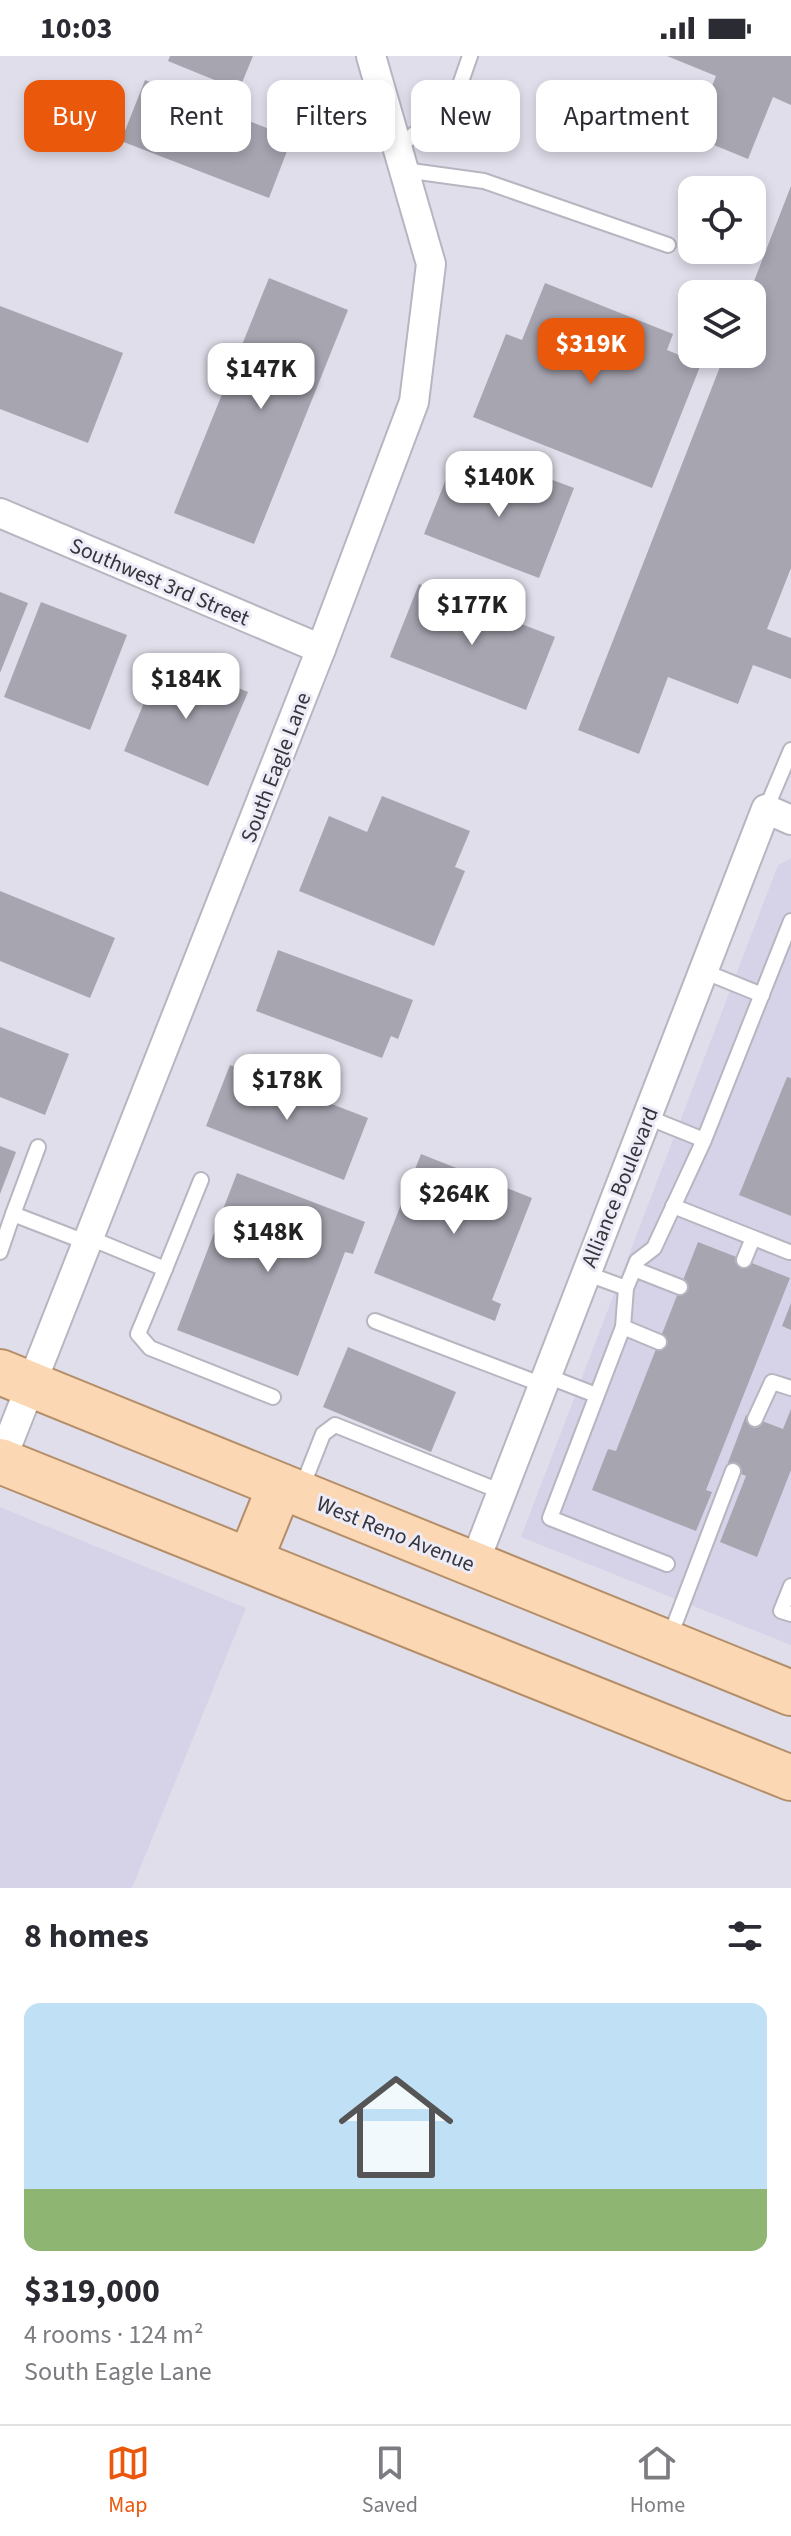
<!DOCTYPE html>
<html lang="en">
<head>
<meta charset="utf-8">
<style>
	body { margin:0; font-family:"Source Sans 3",sans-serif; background:#f7f7f7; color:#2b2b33; height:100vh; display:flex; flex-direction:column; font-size:30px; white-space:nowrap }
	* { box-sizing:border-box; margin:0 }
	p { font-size:26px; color:#7c7c81 }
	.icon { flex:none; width:44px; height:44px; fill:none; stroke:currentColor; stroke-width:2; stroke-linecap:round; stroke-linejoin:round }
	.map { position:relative; height:1832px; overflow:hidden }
	.details { display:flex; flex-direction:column; background:#fff; flex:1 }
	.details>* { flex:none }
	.banner { position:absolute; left:24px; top:24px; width:744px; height:72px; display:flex; gap:16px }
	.fabs { position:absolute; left:678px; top:120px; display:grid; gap:16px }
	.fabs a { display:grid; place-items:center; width:88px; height:88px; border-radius:16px; background:#fff; box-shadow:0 4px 12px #0003; font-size:40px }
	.price { position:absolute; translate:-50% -68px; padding:0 18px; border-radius:16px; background:#fff; color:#222; font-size:26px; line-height:52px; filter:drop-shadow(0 2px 4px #0008) }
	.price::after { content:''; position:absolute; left:50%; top:48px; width:24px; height:18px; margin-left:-12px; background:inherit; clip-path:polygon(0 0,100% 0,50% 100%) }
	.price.on { background:#ea580c; color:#fff }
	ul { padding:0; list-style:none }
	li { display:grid; align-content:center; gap:16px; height:424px; padding:0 24px }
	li+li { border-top:2px solid #e1e1e2 }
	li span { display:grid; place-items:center; height:248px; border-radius:16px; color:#555 }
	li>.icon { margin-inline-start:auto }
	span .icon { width:144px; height:144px; fill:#fffc; stroke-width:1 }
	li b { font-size:34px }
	h2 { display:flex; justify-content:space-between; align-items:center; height:96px; padding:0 24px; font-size:34px }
	.pill { padding:0 28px; border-radius:16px; background:#fff; box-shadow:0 4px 12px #0003; font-size:28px; line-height:72px }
	.pill.on { background:#ea580c; color:#fff }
	.status { display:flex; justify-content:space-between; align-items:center; height:56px; padding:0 40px; background:#fff; direction:ltr }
	.status svg { height:22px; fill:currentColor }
	.tab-bar { display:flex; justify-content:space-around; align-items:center; height:112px; border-top:2px solid #e1e1e2; background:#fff; font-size:22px; color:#7c7c81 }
	.tab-bar a { display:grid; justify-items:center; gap:4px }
	.tab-bar .on { color:#ea580c }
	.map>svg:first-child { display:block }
	.industrial { fill:#d6d3e9 }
	.building { fill:#a7a5b0 }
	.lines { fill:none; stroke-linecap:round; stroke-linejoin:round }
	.service-casing { stroke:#b7b5c0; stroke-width:18 }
	.minor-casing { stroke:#b7b5c0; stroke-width:32 }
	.primary-casing { stroke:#b48e68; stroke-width:48 }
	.service { stroke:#fff; stroke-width:14 }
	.minor { stroke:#fff; stroke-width:28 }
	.primary { stroke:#fbd8b3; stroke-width:44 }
	.labels { text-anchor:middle; stroke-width:6; stroke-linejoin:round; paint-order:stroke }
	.street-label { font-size:22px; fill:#36353a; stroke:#edebf7 }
</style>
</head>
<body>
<div class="status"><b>10:03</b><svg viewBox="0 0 49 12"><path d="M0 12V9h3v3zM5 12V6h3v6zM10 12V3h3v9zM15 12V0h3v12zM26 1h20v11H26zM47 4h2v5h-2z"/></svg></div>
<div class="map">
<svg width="791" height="1832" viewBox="0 0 791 1832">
	<rect width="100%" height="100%" fill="#e0deea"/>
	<g class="industrial">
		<polygon points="791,802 791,1589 521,1481 778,809"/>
		<polygon points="0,1451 246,1552 132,1832 0,1832"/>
	</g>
	<g class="building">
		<polygon points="170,0 253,0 239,34 168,5"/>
		<polygon points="667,0 791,0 791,49 773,41 748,103 692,80 716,20"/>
		<polygon points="145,24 292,82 269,142 121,85"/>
		<polygon points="791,130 791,512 767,573 791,582 791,623 753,609 738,648 668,621 639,698 578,674 725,298 752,298 752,238 749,238"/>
		<polygon points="269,222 348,254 254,488 174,457"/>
		<polygon points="545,227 673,278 667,294 701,308 652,432 473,361 506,278 522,284"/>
		<polygon points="0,250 123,297 88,387 0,353"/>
		<polygon points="453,406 542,441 550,423 574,432 539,522 424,478"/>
		<polygon points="419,528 555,581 526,654 390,601"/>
		<polygon points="0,536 28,547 0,617"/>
		<polygon points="41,546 127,579 90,674 4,641"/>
		<polygon points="163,601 248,636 208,730 124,695"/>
		<polygon points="382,740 470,775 455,811 465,815 434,890 299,835 329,760 367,776"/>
		<polygon points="0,835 115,882 90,942 0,905"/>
		<polygon points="278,894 413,944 398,983 391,980 382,1002 256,955"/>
		<polygon points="0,971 69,998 45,1059 0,1041"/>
		<polygon points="230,1009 368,1062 344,1124 206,1070"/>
		<polygon points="787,1021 791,1022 791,1160 739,1139"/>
		<polygon points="0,1090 16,1096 0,1138"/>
		<polygon points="421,1098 532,1142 492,1244 501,1248 495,1265 374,1217"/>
		<polygon points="237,1117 365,1166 353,1198 345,1196 298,1320 177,1274"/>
		<polygon points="698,1186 790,1222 706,1434 712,1436 696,1475 592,1434 608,1393 616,1395"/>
		<polygon points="791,1247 791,1274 782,1270"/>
		<polygon points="348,1291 456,1336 431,1396 323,1351"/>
		<polygon points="791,1353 791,1414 757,1501 720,1486 746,1420 726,1412 746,1359 783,1373"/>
	</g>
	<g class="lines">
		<g class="service-casing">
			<g id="service">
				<polyline points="398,92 455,43 470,0"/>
				<polyline points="404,114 484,125 668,189"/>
				<polyline points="766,753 791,694"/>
				<polyline points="703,915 762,939"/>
				<polyline points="647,1061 704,1084"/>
				<polyline points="673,1150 789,1196"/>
				<polyline points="13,1158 38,1091"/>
				<polyline points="90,1182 165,1213 138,1278 150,1292 273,1341"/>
				<polyline points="0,1196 13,1158 88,1187"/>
				<polyline points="744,1204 753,1182"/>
				<polyline points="165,1213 201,1124"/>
				<polyline points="634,1213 680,1231"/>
				<polyline points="585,1217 626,1232"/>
				<polyline points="375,1265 543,1329"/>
				<polyline points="623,1271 659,1286"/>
				<polyline points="547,1320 596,1339"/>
				<polyline points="755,1363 772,1326 791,1332"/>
				<polyline points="301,1434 323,1378 335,1369 502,1436"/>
				<polyline points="667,1508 550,1462 623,1271 626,1232 634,1213 637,1205 654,1192 704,1084 791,865"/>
				<polyline points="791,1530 781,1555 791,1558"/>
				<polyline points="669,1583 733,1415"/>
			</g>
		</g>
		<g class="minor-casing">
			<g id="minor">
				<polyline points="0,457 321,593"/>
				<polyline points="1,1405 321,593 414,346 431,208 371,0"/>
				<polyline points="474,1508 766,753 791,764"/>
			</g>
		</g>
		<g class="primary-casing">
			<g id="primary">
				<polyline points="0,1316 791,1637"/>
				<polyline points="0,1405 791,1722"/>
				<polyline points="250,1504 280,1430"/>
			</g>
		</g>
		<use href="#service" class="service"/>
		<use href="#minor" class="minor"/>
		<use href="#primary" class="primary"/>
	</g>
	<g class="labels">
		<g class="street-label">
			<text transform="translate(160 525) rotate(23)" y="8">Southwest 3rd Street</text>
			<text transform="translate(275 711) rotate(-69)" y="8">South Eagle Lane</text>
			<text transform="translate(619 1131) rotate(-68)" y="8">Alliance Boulevard</text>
			<text transform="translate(396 1477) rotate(22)" y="8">West Reno Avenue</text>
		</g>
	</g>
</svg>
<div class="fabs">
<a><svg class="icon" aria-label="locate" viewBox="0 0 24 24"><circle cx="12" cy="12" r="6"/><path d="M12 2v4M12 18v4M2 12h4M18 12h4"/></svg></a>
<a><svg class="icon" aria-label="layers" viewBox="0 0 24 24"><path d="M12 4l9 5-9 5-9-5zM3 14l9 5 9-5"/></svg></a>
</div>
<b class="price on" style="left:591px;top:330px">$319K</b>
<b class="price" style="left:261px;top:355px">$147K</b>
<b class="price" style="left:499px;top:463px">$140K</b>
<b class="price" style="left:472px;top:591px">$177K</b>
<b class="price" style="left:186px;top:665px">$184K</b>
<b class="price" style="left:287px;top:1066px">$178K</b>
<b class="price" style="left:454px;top:1180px">$264K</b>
<b class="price" style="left:268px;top:1218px">$148K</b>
<div class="banner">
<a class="pill on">Buy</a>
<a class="pill">Rent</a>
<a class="pill">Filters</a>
<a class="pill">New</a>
<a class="pill">Apartment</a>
</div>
</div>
<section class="details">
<h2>8 homes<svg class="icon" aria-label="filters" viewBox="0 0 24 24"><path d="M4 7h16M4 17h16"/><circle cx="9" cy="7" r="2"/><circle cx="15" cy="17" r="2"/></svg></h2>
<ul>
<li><span style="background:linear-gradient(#bfe0f5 75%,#8fb573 0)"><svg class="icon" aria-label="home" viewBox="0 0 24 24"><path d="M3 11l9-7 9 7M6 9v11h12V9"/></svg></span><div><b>$319,000</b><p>4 rooms · 124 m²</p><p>South Eagle Lane</p></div></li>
</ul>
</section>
<nav class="tab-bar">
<a class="on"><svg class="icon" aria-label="map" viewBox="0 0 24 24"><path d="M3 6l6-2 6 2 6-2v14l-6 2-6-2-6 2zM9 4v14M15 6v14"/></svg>Map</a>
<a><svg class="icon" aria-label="saved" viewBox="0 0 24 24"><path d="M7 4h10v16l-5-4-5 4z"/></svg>Saved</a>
<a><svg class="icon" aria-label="home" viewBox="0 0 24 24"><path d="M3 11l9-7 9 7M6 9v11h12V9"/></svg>Home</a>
</nav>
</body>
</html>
